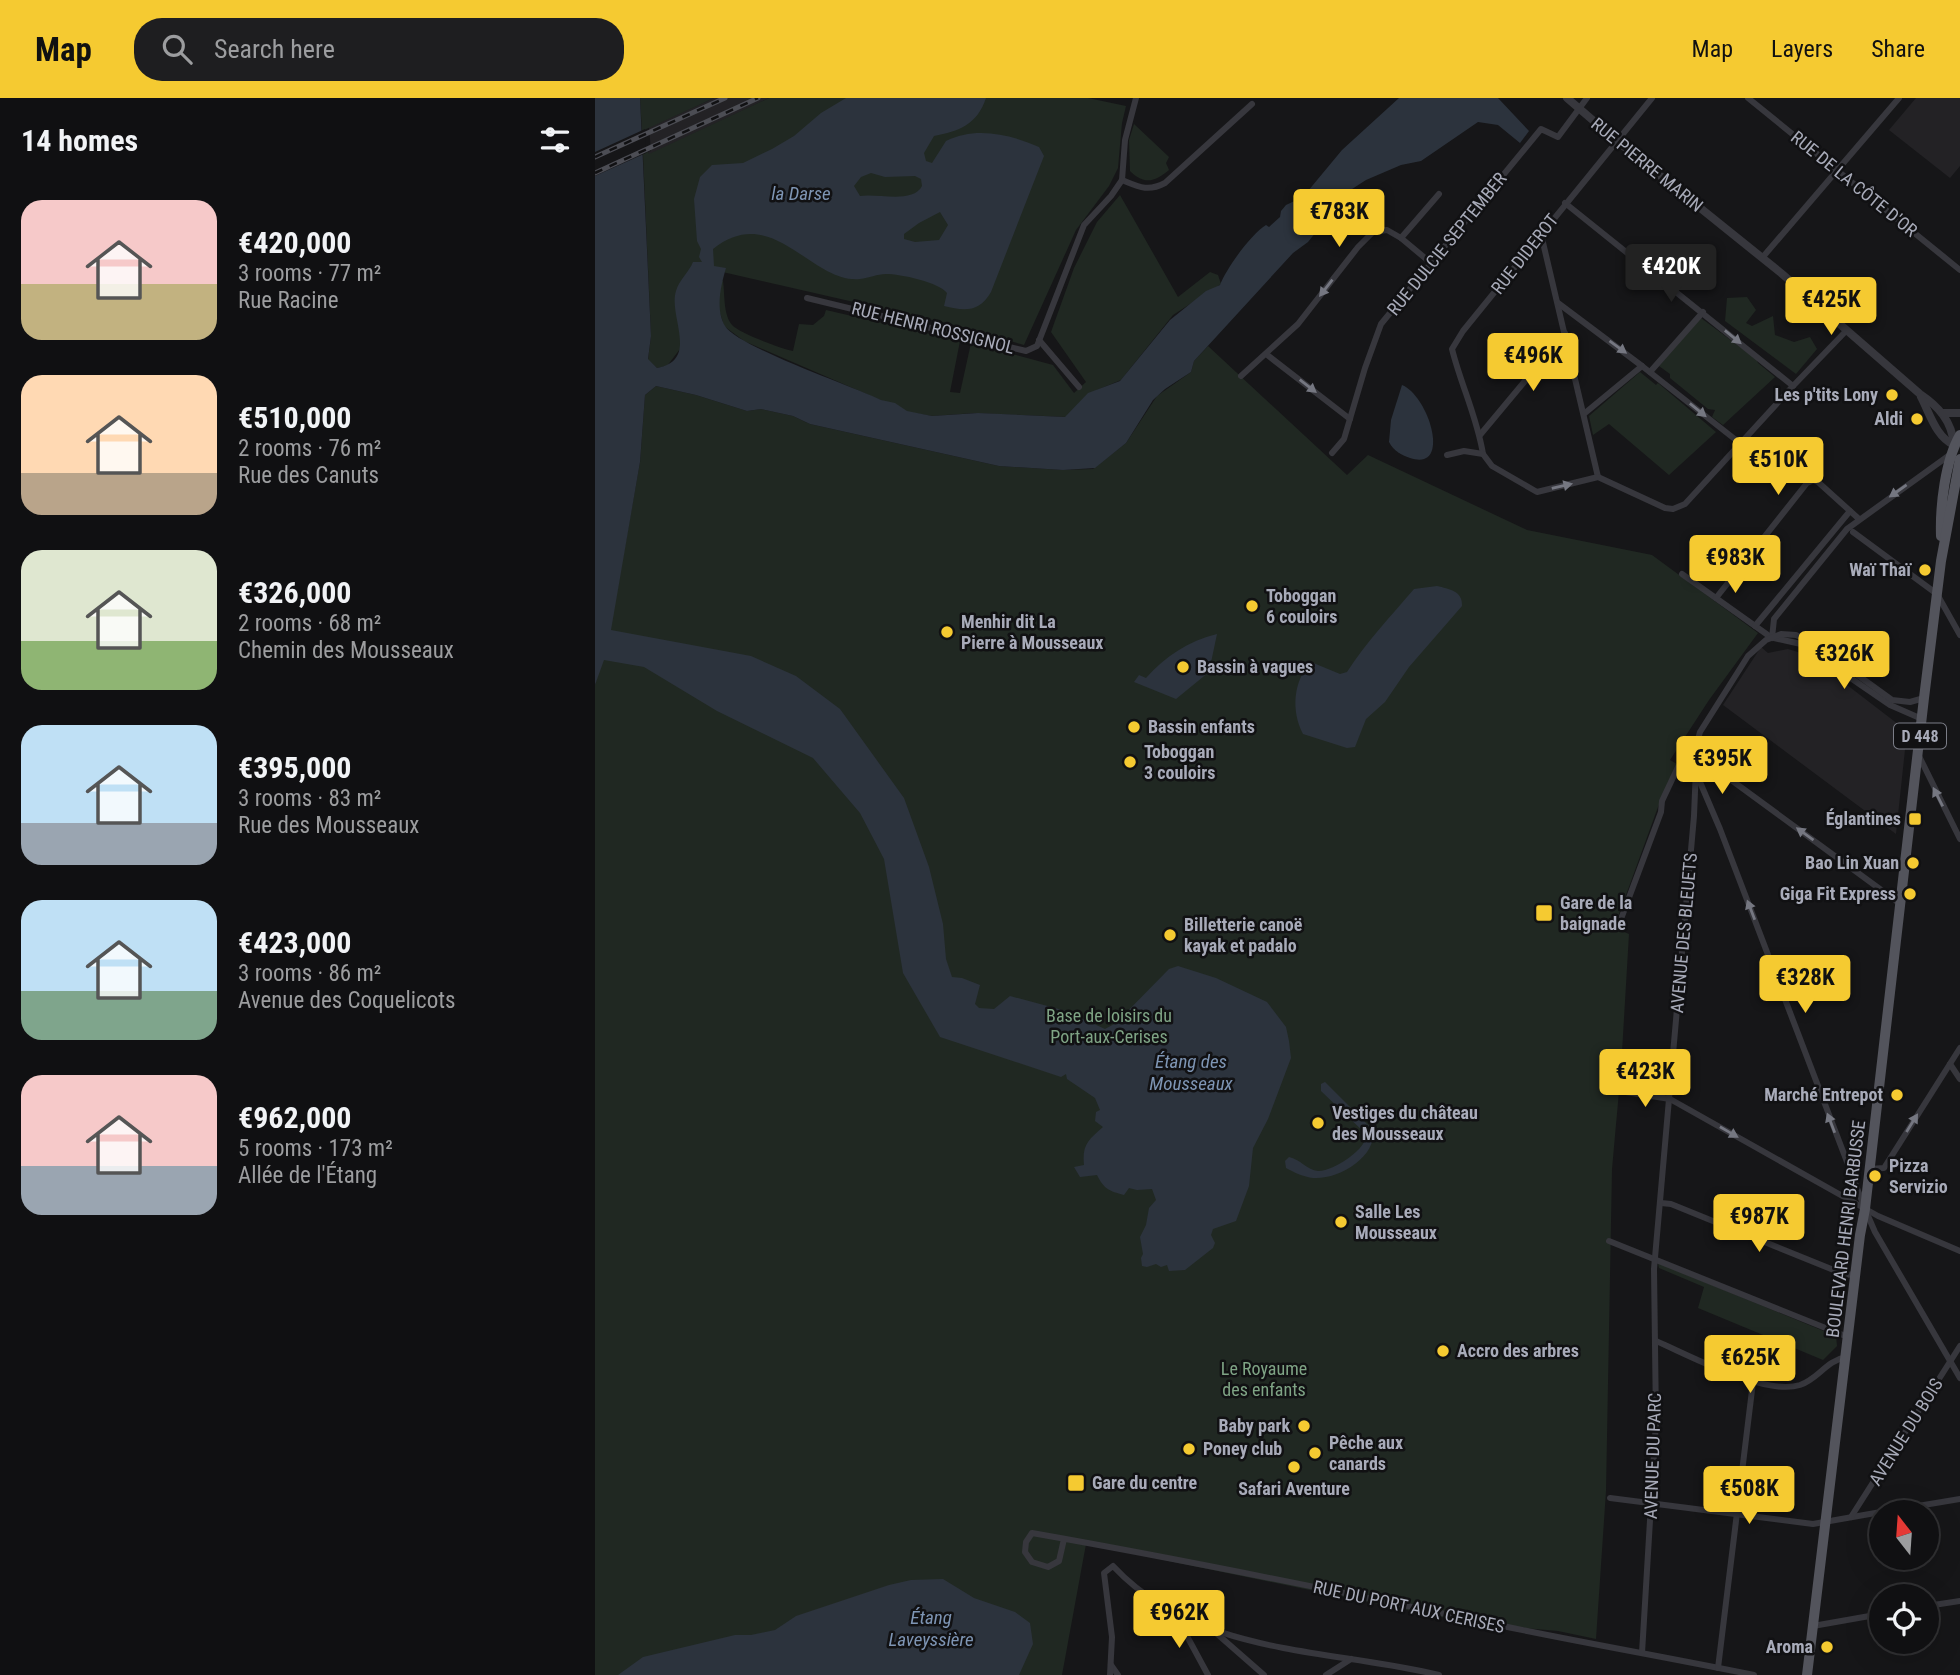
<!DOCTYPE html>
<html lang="en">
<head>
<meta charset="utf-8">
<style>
	body { margin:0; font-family:"Roboto Condensed",sans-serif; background:#1e1e20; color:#f1f3f6; height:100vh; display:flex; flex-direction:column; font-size:26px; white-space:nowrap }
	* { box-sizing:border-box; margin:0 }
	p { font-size:23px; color:#9c9d9f }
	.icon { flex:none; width:38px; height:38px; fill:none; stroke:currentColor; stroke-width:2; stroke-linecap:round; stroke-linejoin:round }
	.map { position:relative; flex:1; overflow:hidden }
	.sheet { display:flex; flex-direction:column; background:#101012; width:595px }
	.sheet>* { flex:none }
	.needle { width:46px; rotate:343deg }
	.controls { position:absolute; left:1274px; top:1402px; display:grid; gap:14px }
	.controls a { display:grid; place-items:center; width:70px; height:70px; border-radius:50%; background:#101012; box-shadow:0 7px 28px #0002,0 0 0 2px #303032; font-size:35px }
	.price { position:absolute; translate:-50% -60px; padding:0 16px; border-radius:7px; background:#f5ca31; color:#111; font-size:23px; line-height:46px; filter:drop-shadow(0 2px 4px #0008) }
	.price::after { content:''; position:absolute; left:50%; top:42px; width:21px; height:16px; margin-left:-10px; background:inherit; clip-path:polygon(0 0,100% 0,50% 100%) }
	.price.active { background:#222; color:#fff }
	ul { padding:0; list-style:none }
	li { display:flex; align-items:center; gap:21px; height:175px; padding:0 21px }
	li span { display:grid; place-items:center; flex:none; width:196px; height:140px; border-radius:21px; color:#555 }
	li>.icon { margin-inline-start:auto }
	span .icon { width:84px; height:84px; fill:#fffc; stroke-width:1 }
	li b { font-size:30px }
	h2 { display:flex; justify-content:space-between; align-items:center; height:84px; padding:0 21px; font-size:30px }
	header { display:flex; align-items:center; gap:42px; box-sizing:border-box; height:98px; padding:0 35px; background:#f5ca31; color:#111 }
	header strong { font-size:33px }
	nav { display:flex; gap:38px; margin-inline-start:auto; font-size:24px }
	.search { width:490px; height:63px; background:#1e1e20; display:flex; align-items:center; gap:18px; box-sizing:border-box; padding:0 24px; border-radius:28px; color:#9c9d9f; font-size:26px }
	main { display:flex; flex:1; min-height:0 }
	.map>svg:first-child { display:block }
	.built { fill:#232225 }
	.green { fill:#202822 }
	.water { fill:#2c333d; fill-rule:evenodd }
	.pier { fill:#161618 }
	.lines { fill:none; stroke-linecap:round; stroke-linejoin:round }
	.minor { stroke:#37373d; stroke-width:6 }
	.tertiary { stroke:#37373d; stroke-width:8 }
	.primary { stroke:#53545c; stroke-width:10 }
	.rail-casing { stroke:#4c4d54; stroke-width:5 }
	.rail { stroke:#111113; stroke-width:2.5; stroke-dasharray:8; stroke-linecap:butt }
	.oneway { fill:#757781 }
	.poi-dot { fill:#f5ca31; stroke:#111113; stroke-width:2.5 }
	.labels { text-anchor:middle; stroke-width:5; stroke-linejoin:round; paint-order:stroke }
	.shield { fill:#111113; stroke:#7b7d87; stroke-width:2 }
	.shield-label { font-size:16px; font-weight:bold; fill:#a8abb9 }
	.street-label { font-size:18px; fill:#a8abb9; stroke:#111113 }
	.poi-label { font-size:18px; font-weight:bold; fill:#a8abb9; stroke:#111113; text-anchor:start }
	.park-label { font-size:18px; fill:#7fa485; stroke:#111113 }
	.water-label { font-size:19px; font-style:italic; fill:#7e95b4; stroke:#111113 }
</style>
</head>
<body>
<header>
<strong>Map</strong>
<div class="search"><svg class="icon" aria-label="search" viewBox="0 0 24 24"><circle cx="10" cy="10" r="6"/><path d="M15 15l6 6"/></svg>Search here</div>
<nav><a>Map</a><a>Layers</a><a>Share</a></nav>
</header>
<main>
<section class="sheet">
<h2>14 homes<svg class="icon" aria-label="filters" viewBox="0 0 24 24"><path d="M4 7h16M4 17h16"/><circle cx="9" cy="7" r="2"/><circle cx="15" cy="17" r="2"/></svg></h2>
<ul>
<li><span style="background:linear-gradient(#f6c9c9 60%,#c2b280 0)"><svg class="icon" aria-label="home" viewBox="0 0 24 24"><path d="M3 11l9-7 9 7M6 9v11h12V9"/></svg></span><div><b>€420,000</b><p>3 rooms · 77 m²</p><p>Rue Racine</p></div></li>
<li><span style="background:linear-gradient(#ffd9b3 70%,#b9a48a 0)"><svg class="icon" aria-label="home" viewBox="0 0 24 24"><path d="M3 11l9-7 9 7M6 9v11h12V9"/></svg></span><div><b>€510,000</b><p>2 rooms · 76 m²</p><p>Rue des Canuts</p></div></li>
<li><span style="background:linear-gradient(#dfe7d0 65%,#8fb573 0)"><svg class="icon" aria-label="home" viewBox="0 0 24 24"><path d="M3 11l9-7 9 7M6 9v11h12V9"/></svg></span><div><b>€326,000</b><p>2 rooms · 68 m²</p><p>Chemin des Mousseaux</p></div></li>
<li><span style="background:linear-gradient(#bfe0f5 70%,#9aa5b1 0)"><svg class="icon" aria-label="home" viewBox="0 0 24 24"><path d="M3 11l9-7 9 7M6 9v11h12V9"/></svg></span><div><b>€395,000</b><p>3 rooms · 83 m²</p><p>Rue des Mousseaux</p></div></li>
<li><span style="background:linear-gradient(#bfe0f5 65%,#7fa58c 0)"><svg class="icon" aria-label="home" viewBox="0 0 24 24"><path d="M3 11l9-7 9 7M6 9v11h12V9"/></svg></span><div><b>€423,000</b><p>3 rooms · 86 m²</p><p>Avenue des Coquelicots</p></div></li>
<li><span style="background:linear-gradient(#f6c9c9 65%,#9aa5b1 0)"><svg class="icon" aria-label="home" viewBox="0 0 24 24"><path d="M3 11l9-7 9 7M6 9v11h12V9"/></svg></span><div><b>€962,000</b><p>5 rooms · 173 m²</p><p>Allée de l'Étang</p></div></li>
</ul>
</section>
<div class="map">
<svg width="1365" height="1577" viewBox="0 0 1365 1577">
	<rect width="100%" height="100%" fill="#161618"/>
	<g class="built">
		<polygon points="119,0 174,0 54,57 53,54 56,53 54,29"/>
		<polygon points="1321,0 1365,0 1365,68 1355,80 1294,32"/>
		<polygon points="1166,549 1173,555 1193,551 1213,557 1312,633 1301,736 1128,607"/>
	</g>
	<g class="green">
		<polygon points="45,0 119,0 47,33"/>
		<polygon points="174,0 493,0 531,8 527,25 523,70 514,88 481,132 429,247 368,229 97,167 94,174 85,230 85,251 72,268 62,270 53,262 56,238 48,56 53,54 54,56"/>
		<path d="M539,26L574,59L571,65L574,72C560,84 549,87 535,73L534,42Z"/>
		<path d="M525,97L583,199L615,174L623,177L626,186L578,217L526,282L502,292L471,319L380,315L337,318L313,314L149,243L129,228L123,208L124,181L128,183C130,196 128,216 137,227C144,235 187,251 198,253L204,226L218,227L229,218L231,212L365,243L355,294L365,295L376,245L458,267L479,295L491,284L456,234L479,170L502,124Z"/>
		<polygon points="1152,199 1161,212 1151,225 1157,228 1178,218 1180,237 1199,244 1215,239 1222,251 1201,276 1130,223 1132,200"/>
		<polygon points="1106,220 1161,261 1163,265 1180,279 1128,327 1117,319 1120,312 1113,311 1075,280 1075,276 1064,268"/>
		<polygon points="613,248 752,377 773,357 932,432 1057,457 1163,535 1114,602 1075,662 1082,666 1063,709 1019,830 1034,836 1026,971 1017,1071 1011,1393 1001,1541 963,1533 875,1525 491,1446 467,1577 0,1577 0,587 15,532 45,364 50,297 61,288 101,297 152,313 166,311 198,318 215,326 404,368 468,372 498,371 531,345 562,298 596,274 599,263"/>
		<polygon points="1045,274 1061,287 1063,285 1121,334 1074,377 1014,326 998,337 994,318"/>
		<polygon points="1063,1165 1241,1238 1242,1248 1228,1262 1103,1210 1109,1189 1064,1170"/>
	</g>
	<g class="water">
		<path d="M0,0H45L56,238L53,261L62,270C105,262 73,218 81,193C84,182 94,174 98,164H107L104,159L106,151L102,143L99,101L105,79L117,67L148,65L177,51L199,38L226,15L251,0H391C382,27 364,33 339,38L329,55L331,63L337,65L351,43C380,28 415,36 444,49L449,58L396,194C384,215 369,213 349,208L352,195C344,184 305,176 291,176C282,176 274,180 265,181C216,186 178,103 118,151L119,168L131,170C126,187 120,211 130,228C143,249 257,288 286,302L300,305L312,313L337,318L383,315L470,319L493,295L525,283L575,222L611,193L625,187C631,171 656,136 671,127L674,129L685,119L686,113L691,107L708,99L747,52L804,0H903L934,33L925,45L903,27L883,24L826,63L806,67L771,82L754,93L713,144L698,155L599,263L596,274L570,291L558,302L531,345L500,370L468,372L404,368L215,326L198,318L166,311L152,313L101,297L61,288L50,297L45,364L16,532L156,558L201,578L245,611L309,700L334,769L348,826L351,861L357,879L367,880L385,887L380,906L384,910L399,911L415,898L471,913L510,931L521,925L574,871L583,868L621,880L672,904L691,929L694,943L696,960L673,1021L658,1050L654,1088L641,1123L618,1131L616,1137L620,1145L618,1150L590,1172L574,1173L572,1167L566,1169L561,1166L552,1169L547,1168L546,1160L548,1156L545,1139L551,1127L554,1110L561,1102L557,1091L542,1092L534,1090L529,1097C514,1093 509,1091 502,1077L485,1079L479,1069L489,1067C487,1047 493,1042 508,1029L500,1023L501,1014L505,1012L500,1000L472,981L471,976L466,979L345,939L308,875L289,761L265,715L218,660L122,613L49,569L9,562L0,587ZM276,75L290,79L320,78L326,81L327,88C318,106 282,95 265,98L259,88L266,79ZM345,114L353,127L344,142L320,144L309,141V136L324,125Z"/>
		<path d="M807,287C834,298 857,374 815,360C806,357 799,353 794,344L796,322Z"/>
		<path d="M842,488C854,491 868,493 867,508L814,569L790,604L771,621L760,649L752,650L708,636C696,613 698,583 716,564L745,576L752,574C771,544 796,518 819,491Z"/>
		<path d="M622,536L614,574L581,601L539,584L544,577L551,580C571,558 593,543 622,536Z"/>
		<path d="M730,984L778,1032C782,1059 743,1082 718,1080C709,1079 698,1074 691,1070L690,1063L694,1059C705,1061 712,1072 723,1073C737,1074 774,1050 771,1036L726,993V986Z"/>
		<polygon points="348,1481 379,1500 420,1514 435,1525 438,1546 424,1577 23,1577 48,1559 140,1537 156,1537 180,1532 201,1518 294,1487 316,1482"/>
	</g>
	<polygon class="pier" points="50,31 51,55 0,78 0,54"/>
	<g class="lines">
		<g class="minor">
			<polyline points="1153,0 1365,172"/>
			<path d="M527,82C544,89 553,94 570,85L657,6"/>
			<polyline points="970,105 1198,288"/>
			<polyline points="946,136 1003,379"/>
			<polyline points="806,140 844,96"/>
			<polyline points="1167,160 1304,0"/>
			<polyline points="212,200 431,253 442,248 489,127 516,98 527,82 530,42 541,0"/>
			<polyline points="963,205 1047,268 1146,346"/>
			<polyline points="444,242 484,289"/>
			<polyline points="671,256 755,321"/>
			<polyline points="1055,274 1108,214"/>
			<polyline points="646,278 703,226 763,149 778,134 792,132 806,140 836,165"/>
			<polyline points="990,315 1047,268"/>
			<polyline points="885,337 970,235"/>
			<polyline points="737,355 749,341 770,270 786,226 946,31 963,39 992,0"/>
			<path d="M888,356C882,319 866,287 857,251L868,233L1057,0"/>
			<polyline points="852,357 869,353 888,356 897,368 942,394 1003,379 1070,410 1078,411 1090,406 1198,288 1251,233"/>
			<polyline points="1258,434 1342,496 1365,537"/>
			<polyline points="1087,476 1177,540"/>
			<polyline points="1121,500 1212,385 1218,382 1223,384 1264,421"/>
			<polyline points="1160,528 1255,413"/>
			<polyline points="1177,540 1179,521 1252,431 1356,356"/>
			<polyline points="1179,540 1206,546 1295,607 1327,621"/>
			<polyline points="1102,657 1304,805"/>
			<polyline points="1324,658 1365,741"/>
			<polyline points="1102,677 1125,731 1270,1111 1280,1134 1365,1280"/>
			<polyline points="1023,829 1066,714 1067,703 1083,669 1102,679"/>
			<polyline points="1355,966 1365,981"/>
			<polyline points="1031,994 1075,1001 1283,1118 1365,1153"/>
			<polyline points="1274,1071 1289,1070 1365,950"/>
			<polyline points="1066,1105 1076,1106 1251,1177 1260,1176"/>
			<polyline points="1014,1143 1253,1239"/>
			<path d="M1061,1243C1096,1258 1169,1298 1205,1287C1223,1281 1231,1263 1251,1259"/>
			<polyline points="1015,1400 1218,1426 1286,1414"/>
			<polyline points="1287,1414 1365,1401"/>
			<polyline points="1256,1419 1365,1248"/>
			<path d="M469,1441L464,1463L453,1469L437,1464L430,1454L431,1444L437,1435C585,1461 732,1491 879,1522C972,1542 1066,1558 1159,1577"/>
			<polyline points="1332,1508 1365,1503"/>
			<polyline points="580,1516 613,1577"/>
			<polyline points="1218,1528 1286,1516"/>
			<polyline points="621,1535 669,1577"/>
			<polyline points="1047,1555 1061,1323 1059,1171 1099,718 1102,645 1105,634 1153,558 1171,542 1186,536 1201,537 1217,544 1297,602 1315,604 1329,600"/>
			<polyline points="516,1567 523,1577"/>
			<polyline points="1123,1570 1158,1284"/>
			<path d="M515,1577L517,1539L509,1475L518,1468C603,1559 733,1550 844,1577"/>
			<polyline points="731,1577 756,1561"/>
		</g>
		<g class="tertiary">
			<path d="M972,0L1022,43L1186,175L1325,296C1343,308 1357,323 1359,347"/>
			<path d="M1326,299C1335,316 1341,339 1359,347"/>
			<polyline points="1347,315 1365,315"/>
		</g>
		<g class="primary">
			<path d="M1346,438C1345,408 1350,363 1365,337"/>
			<polyline points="1212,1577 1265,1137 1270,1111 1329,600 1346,463 1365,361"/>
		</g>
		<g class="rail-casing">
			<g id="rail">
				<polyline points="0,59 130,0"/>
				<polyline points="0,75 163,0"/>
			</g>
		</g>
		<use href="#rail" class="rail"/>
	</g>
	<defs><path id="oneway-solid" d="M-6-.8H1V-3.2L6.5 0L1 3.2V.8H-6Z" transform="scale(1.75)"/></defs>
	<g class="oneway">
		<use href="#oneway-solid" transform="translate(731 190) rotate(128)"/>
		<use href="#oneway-solid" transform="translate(1138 239) rotate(39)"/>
		<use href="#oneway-solid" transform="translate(1023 249) rotate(36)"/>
		<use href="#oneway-solid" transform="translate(713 288) rotate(38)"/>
		<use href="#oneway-solid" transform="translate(1103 312) rotate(39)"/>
		<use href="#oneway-solid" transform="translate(967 388) rotate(-13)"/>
		<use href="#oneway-solid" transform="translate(1303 393) rotate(145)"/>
		<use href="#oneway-solid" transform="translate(1343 699) rotate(-117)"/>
		<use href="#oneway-solid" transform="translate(1210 736) rotate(-144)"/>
		<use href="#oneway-solid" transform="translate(1156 812) rotate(-111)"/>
		<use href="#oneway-solid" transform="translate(1236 1025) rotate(-111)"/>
		<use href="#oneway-solid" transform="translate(1317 1025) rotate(-58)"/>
		<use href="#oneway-solid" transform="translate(1134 1034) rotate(30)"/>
	</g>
	<g class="poi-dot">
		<circle cx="1297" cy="297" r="7"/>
		<circle cx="1322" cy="321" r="7"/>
		<circle cx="1330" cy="472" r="7"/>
		<circle cx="657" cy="508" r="7"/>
		<circle cx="352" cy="534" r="7"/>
		<circle cx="588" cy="569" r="7"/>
		<circle cx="539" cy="629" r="7"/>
		<circle cx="535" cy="664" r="7"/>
		<rect x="1313" y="714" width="14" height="14" rx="3.5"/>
		<circle cx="1318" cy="765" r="7"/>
		<circle cx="1315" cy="796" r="7"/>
		<rect x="940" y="806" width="18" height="18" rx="3.5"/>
		<circle cx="575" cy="837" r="7"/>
		<circle cx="1302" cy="997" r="7"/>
		<circle cx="723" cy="1025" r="7"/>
		<circle cx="1280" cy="1078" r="7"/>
		<circle cx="746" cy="1124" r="7"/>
		<circle cx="848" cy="1253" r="7"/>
		<circle cx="709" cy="1328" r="7"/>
		<circle cx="594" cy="1351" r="7"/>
		<circle cx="720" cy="1355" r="7"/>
		<circle cx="699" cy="1369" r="7"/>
		<rect x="472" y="1376" width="18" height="18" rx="3.5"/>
		<circle cx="1232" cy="1549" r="7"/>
	</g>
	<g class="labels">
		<rect class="shield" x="1299" y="625.5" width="52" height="25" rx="5"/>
		<g class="shield-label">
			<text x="1325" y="644">D 448</text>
		</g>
		<g class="street-label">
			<text transform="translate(1052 67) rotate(39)" y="6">RUE PIERRE MARIN</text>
			<text transform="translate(1259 86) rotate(39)" y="6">RUE DE LA CÔTE D'OR</text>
			<text transform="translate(852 146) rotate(-51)" y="6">RUE DULCIE SEPTEMBER</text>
			<text transform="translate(930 156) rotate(-52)" y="6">RUE DIDEROT</text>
			<text transform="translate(338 230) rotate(14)" y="6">RUE HENRI ROSSIGNOL</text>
			<text transform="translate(1089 835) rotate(-85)" y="6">AVENUE DES BLEUETS</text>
			<text transform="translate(1251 1131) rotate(-83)" y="6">BOULEVARD HENRI BARBUSSE</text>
			<text transform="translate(1311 1334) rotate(-58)" y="6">AVENUE DU BOIS</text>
			<text transform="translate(1058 1358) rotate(-88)" y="6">AVENUE DU PARC</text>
			<text transform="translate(814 1509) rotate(12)" y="6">RUE DU PORT AUX CERISES</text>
		</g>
		<g class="poi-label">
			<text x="1283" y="303" text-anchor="end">Les p'tits Lony</text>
			<text x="1308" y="327" text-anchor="end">Aldi</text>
			<text x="1316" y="478" text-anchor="end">Waï Thaï</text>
			<text x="671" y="504">Toboggan<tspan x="671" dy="21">6 couloirs</tspan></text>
			<text x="366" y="530">Menhir dit La<tspan x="366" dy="21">Pierre à Mousseaux</tspan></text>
			<text x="602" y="575">Bassin à vagues</text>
			<text x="553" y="635">Bassin enfants</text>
			<text x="549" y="660">Toboggan<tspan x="549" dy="21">3 couloirs</tspan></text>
			<text x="1306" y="727" text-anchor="end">Églantines</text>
			<text x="1304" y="771" text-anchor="end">Bao Lin Xuan</text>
			<text x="1301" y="802" text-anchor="end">Giga Fit Express</text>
			<text x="965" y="811">Gare de la<tspan x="965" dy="21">baignade</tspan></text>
			<text x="589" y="833">Billetterie canoë<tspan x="589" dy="21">kayak et padalo</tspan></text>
			<text x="1288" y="1003" text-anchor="end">Marché Entrepot</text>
			<text x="737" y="1021">Vestiges du château<tspan x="737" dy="21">des Mousseaux</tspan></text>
			<text x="1294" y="1074">Pizza<tspan x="1294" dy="21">Servizio</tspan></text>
			<text x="760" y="1120">Salle Les<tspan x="760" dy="21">Mousseaux</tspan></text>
			<text x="862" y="1259">Accro des arbres</text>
			<text x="695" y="1334" text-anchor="end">Baby park</text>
			<text x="734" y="1351">Pêche aux<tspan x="734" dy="21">canards</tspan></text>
			<text x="608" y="1357">Poney club</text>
			<text x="497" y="1391">Gare du centre</text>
			<text x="699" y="1397" text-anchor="middle">Safari Aventure</text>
			<text x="1218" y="1555" text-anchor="end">Aroma</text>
		</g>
		<g class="park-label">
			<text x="514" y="924">Base de loisirs du<tspan x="514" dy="21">Port-aux-Cerises</tspan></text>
			<text x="669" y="1277">Le Royaume<tspan x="669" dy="21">des enfants</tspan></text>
		</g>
		<g class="water-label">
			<text x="206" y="102">la Darse</text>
			<text x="596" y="970">Étang des<tspan x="596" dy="22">Mousseaux</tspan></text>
			<text x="336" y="1526">Étang<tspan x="336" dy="22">Laveyssière</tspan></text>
		</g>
	</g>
</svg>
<div class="controls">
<a><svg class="needle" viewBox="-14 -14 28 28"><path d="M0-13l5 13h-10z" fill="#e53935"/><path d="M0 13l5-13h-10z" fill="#9c9d9f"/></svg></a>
<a><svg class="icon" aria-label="locate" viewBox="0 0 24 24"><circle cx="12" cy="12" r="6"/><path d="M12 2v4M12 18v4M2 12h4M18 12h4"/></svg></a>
</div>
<b class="price" style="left:744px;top:151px">€783K</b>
<b class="price active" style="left:1076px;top:206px">€420K</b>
<b class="price" style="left:1236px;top:239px">€425K</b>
<b class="price" style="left:938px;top:295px">€496K</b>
<b class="price" style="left:1183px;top:399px">€510K</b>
<b class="price" style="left:1140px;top:497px">€983K</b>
<b class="price" style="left:1249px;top:593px">€326K</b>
<b class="price" style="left:1127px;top:698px">€395K</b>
<b class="price" style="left:1210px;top:917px">€328K</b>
<b class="price" style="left:1050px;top:1011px">€423K</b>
<b class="price" style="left:1164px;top:1156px">€987K</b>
<b class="price" style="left:1155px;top:1297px">€625K</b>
<b class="price" style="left:1154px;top:1428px">€508K</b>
<b class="price" style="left:584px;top:1552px">€962K</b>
</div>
</main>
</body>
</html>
